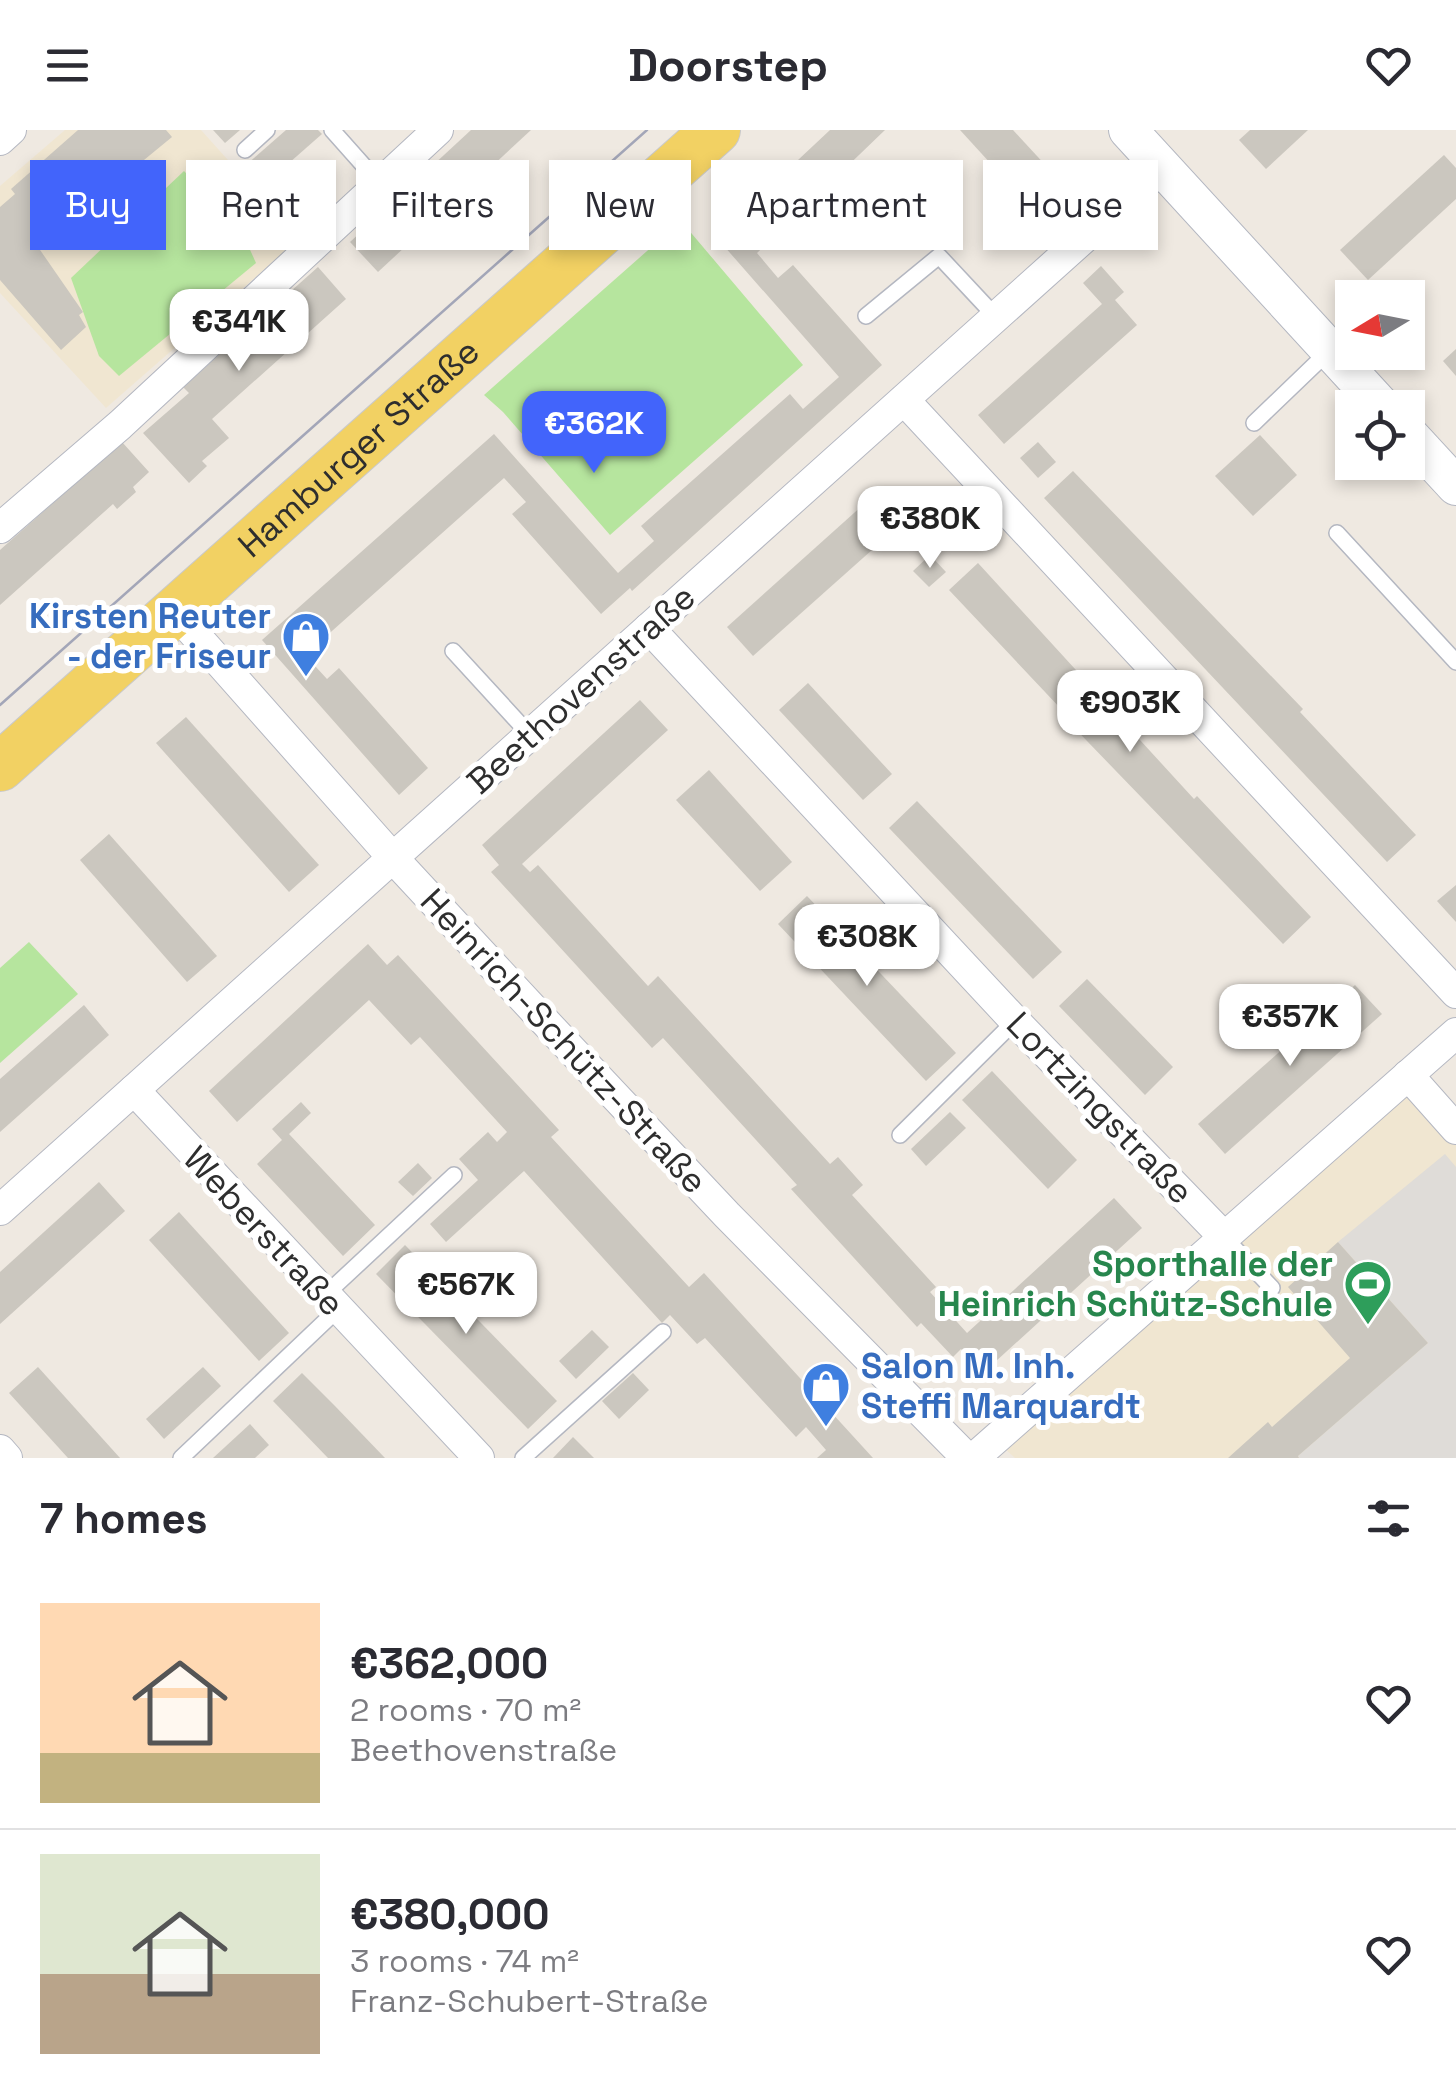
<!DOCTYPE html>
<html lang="en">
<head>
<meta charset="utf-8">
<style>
	body { margin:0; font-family:"Space Grotesk",sans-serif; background:#f2f2f3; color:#2b2b33; height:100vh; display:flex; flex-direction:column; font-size:38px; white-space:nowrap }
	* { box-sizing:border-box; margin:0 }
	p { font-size:32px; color:#7c7c81 }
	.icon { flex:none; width:55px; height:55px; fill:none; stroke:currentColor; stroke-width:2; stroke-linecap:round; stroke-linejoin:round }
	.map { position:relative; height:1328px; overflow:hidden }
	.sheet { display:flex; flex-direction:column; background:#fff; flex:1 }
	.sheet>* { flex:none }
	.top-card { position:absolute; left:30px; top:30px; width:1398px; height:90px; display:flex; gap:20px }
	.needle { width:65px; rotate:260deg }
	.tools { position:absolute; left:1335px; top:150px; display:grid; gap:20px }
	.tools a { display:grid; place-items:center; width:90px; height:90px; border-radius:0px; background:#fff; box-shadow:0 5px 15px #0003; font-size:50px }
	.price { position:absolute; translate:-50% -85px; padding:0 22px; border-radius:20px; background:#fff; color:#222; font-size:32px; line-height:65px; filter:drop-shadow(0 2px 5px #0008) }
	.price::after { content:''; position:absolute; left:50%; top:60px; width:30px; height:22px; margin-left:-15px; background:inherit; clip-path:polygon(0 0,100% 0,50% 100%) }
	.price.selected { background:#4264fb; color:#fff }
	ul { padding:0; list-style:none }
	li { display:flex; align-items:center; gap:30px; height:250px; padding:0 40px }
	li+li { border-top:2px solid #e1e1e2 }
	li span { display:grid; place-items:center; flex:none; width:280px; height:200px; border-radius:0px; color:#555 }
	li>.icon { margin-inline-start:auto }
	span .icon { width:120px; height:120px; fill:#fffc; stroke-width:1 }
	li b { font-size:42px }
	h2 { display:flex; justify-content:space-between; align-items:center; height:120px; padding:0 40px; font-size:42px }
	.pill { padding:0 35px; border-radius:0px; background:#fff; box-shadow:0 5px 15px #0003; font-size:35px; line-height:90px }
	.pill.selected { background:#4264fb; color:#fff }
	header { display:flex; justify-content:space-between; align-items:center; height:130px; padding:0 40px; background:#fff; font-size:45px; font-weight:700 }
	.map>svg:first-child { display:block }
	.education { fill:#f0e6d1 }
	.green { fill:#b6e59e }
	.plaza { fill:#dfdcd8 }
	.building { fill:#cbc7bf }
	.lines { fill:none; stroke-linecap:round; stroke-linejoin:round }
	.service-casing { stroke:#b4b7c1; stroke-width:18 }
	.minor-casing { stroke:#b4b7c1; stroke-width:32 }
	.tertiary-casing { stroke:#b4b7c1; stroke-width:40 }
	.primary-casing { stroke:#c9c9c9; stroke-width:50 }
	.service { stroke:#fff; stroke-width:15 }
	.minor { stroke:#fff; stroke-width:30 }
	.tertiary { stroke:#fff; stroke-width:38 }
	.primary { stroke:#f2d163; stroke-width:48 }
	.tram { stroke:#a3a6b8; stroke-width:2.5 }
	.labels { text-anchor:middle; stroke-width:10; stroke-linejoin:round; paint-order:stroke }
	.street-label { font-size:35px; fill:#2e2e2e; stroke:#fff }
	.shop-label { font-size:35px; font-weight:bold; fill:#366cbe; stroke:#fff; text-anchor:end }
	.leisure-label { font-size:35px; font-weight:bold; fill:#27864d; stroke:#fff; text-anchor:end }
</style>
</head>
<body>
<header><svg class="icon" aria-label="menu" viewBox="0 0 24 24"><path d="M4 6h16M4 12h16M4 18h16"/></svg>Doorstep<svg class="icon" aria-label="heart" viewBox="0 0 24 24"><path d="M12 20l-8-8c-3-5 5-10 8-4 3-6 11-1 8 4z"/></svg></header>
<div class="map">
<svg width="1456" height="1328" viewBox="0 0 1456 1328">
	<rect width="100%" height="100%" fill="#efe9e1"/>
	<g class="education">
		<polygon points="65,0 201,0 299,109 106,278 0,163 0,56"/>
		<polygon points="1408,945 1456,999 1456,1328 1015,1328 994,1309"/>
	</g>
	<g class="green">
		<polygon points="184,41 242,102 256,133 119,246 99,226 71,148"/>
		<polygon points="681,91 803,235 610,405 503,282 484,265"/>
		<polygon points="29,812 78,864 0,933 0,838"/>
	</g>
	<polygon class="plaza" points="1445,1024 1456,1037 1456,1328 1299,1328 1298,1326 1428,1213 1338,1112"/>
	<g class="building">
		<polygon points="78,0 166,0 172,7 38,117 83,182 79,185 86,197 61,220 0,150 0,77 15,64 11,59"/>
		<polygon points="213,0 240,0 225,13"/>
		<polygon points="286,0 318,0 322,4 264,55 246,35"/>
		<polygon points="471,0 531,0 378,142 350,112"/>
		<polygon points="830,0 885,0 757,123 778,148 793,135 882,235 632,461 630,458 601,484 512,384 526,372 504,348 305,525 327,549 339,538 428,638 399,665 262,510 494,304 618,443 654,411 641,396 790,264 803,279 839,247 716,107"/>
		<polygon points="960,0 1013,0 1073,65 1044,92"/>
		<polygon points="1250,0 1308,0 1266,39 1239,10"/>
		<polygon points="1444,25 1456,38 1456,69 1368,150 1340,120"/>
		<polygon points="1101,136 1124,162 1115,170 1137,195 1004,314 978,285 1102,174 1083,153"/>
		<polygon points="318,137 346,169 212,289 229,308 202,331 207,336 189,353 143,303 189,263 183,257"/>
		<polygon points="1456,219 1456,246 1443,231"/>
		<polygon points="1260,305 1297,345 1253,386 1215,346"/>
		<polygon points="122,312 149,342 133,357 136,362 117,379 113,374 0,475 0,420"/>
		<polygon points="1038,312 1056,332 1038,348 1020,328"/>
		<polygon points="1073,341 1303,579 1300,582 1416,705 1387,732 1044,368"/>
		<polygon points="883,357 909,387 753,526 727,497"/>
		<polygon points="930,425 946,442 929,457 913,441"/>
		<polygon points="978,433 1194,669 1197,666 1311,787 1283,814 1059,582 1062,580 949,460"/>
		<polygon points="808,553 892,644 863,670 779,580"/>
		<polygon points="640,570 668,600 522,734 530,742 538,735 648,856 658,846 830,1034 838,1027 863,1055 852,1065 936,1157 930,1162 967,1203 1114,1068 1142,1098 983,1243 961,1219 953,1227 921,1193 917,1197 791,1059 797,1055 663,908 652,918 491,742 499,735 482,715"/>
		<polygon points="186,587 319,735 289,762 156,613"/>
		<polygon points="709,640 792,732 760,761 676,670"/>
		<polygon points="917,671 1062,822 1033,849 889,698"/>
		<polygon points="109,704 217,826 187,852 80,730"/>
		<polygon points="1456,755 1456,792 1437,771"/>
		<polygon points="807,766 956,923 926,951 778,794"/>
		<polygon points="368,814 387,835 398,825 559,1000 551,1007 689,1157 704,1143 873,1328 817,1328 826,1320 806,1297 796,1307 705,1208 697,1214 670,1185 662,1193 524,1041 446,1112 430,1094 478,1050 459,1029 488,1002 497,1012 507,1002 420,907 411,915 369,870 237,992 209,961"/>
		<polygon points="1087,849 1173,937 1145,965 1059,876"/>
		<polygon points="1355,855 1382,884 1225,1024 1198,994"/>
		<polygon points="84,875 109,905 0,1002 0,949"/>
		<polygon points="992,941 1077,1030 1048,1059 962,970"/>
		<polygon points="301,972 311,983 289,1004 375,1095 343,1126 257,1034 282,1010 272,999"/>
		<polygon points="950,982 966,998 926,1036 911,1019"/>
		<polygon points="418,1033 432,1048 413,1066 398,1052"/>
		<polygon points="99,1052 125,1081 0,1194 0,1142"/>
		<polygon points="179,1082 289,1203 259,1231 149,1110"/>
		<polygon points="1338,1112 1428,1213 1298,1326 1299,1328 1228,1328 1268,1292 1272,1297 1350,1228 1288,1157"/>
		<polygon points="405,1115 557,1271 528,1299 376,1144"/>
		<polygon points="592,1200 609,1217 576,1249 559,1231"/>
		<polygon points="38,1237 120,1328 68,1328 9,1263"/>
		<polygon points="203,1237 221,1256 164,1309 146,1289"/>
		<polygon points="302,1243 334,1275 385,1328 328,1328 273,1271"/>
		<polygon points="633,1243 649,1260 619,1289 602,1271"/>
		<polygon points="250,1294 269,1315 255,1328 213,1328"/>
		<polygon points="573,1307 594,1328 553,1328"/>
	</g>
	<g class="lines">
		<g class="service-casing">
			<g id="service">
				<polyline points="332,0 380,54"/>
				<polyline points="245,20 267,0"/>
				<polyline points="866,186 939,126 996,187"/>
				<polyline points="1254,293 1330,220"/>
				<polyline points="1337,403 1456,532"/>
				<polyline points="453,521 530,605"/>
				<polyline points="900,1005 1015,891"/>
				<polyline points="1224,1107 1272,1158"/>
				<polyline points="324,1166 454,1045"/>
				<polyline points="181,1328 337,1180"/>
				<polyline points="523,1328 663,1202"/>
			</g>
		</g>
		<g class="minor-casing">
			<g id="minor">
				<polyline points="0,10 11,0"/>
				<polyline points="904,270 1456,863"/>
				<polyline points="0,398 120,295 438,0"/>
				<polyline points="175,482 393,728 535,881 727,1085 967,1328"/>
				<polyline points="649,498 1015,891 1224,1107"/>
				<polyline points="1408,945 1456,999"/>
				<polyline points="134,960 479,1328"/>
				<polyline points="0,1080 1162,38"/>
				<polyline points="0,1320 7,1328"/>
				<polyline points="974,1328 1456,903"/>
			</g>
		</g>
		<g class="tertiary-casing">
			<g id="tertiary">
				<polyline points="1128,0 1383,278"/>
				<polyline points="1408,304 1456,356"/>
			</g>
		</g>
		<g class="primary-casing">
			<g id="primary">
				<path id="s1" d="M0,637L716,0"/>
			</g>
		</g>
		<use href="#service" class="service"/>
		<use href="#minor" class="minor"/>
		<use href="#tertiary" class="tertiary"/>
		<use href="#primary" class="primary"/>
		<polyline class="tram" points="0,575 647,0"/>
	</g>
	<defs>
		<g id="shop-pin" transform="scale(2.5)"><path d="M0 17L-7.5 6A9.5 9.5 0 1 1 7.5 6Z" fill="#3f7fe0" stroke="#fff"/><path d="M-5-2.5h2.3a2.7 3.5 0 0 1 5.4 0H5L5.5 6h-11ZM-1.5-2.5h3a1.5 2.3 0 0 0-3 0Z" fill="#fff"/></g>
		<g id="stadium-pin" transform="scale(2.5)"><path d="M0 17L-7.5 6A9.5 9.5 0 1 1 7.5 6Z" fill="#2e9e5b" stroke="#fff"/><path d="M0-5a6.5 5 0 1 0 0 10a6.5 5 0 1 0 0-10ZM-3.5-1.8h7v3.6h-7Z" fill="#fff"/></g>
	</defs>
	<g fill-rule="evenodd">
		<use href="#shop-pin" x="306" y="506"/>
		<use href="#stadium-pin" x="1368" y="1154"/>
		<use href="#shop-pin" x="826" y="1256"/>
	</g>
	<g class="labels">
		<g class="street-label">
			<text dy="12" stroke="none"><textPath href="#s1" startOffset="480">Hamburger Straße</textPath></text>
			<text transform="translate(581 559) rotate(-42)" y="12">Beethovenstraße</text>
			<text transform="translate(564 911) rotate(47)" y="12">Heinrich-Schütz-Straße</text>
			<text transform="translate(1100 978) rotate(46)" y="12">Lortzingstraße</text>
			<text transform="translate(264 1101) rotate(47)" y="12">Weberstraße</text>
		</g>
		<g class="shop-label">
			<text x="271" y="498">Kirsten Reuter<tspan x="271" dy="40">- der Friseur</tspan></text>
			<text x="861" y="1248" text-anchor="start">Salon M. Inh.<tspan x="861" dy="40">Steffi Marquardt</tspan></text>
		</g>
		<g class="leisure-label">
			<text x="1333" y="1146">Sporthalle der<tspan x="1333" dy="40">Heinrich Schütz-Schule</tspan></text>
		</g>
	</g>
</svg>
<div class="tools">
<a><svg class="needle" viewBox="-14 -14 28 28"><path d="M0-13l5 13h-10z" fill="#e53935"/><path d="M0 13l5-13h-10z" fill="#7c7c81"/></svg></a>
<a><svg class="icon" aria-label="locate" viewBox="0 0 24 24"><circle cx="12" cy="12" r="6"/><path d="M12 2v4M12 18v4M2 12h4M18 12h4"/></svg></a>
</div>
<b class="price" style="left:239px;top:244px">€341K</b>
<b class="price selected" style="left:594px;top:346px">€362K</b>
<b class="price" style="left:930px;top:441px">€380K</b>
<b class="price" style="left:1130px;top:625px">€903K</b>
<b class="price" style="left:867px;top:859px">€308K</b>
<b class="price" style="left:1290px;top:939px">€357K</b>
<b class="price" style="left:466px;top:1207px">€567K</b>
<div class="top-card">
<a class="pill selected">Buy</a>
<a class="pill">Rent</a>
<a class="pill">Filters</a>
<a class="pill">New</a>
<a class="pill">Apartment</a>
<a class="pill">House</a>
</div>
</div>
<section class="sheet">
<h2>7 homes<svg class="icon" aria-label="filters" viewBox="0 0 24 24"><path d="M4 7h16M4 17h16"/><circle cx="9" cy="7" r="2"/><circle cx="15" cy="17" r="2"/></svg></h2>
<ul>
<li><span style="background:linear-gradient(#ffd9b3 75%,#c2b280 0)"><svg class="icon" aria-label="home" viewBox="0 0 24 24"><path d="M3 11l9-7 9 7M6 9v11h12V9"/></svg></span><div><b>€362,000</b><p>2 rooms · 70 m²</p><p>Beethovenstraße</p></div><svg class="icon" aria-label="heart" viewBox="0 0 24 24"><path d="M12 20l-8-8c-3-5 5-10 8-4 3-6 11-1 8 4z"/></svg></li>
<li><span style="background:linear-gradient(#dfe7d0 60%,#b9a48a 0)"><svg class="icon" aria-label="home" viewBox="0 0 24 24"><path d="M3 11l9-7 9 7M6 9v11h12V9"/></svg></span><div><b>€380,000</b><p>3 rooms · 74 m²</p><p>Franz-Schubert-Straße</p></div><svg class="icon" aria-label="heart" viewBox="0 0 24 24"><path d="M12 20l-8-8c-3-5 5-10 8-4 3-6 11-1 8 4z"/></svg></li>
</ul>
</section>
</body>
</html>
